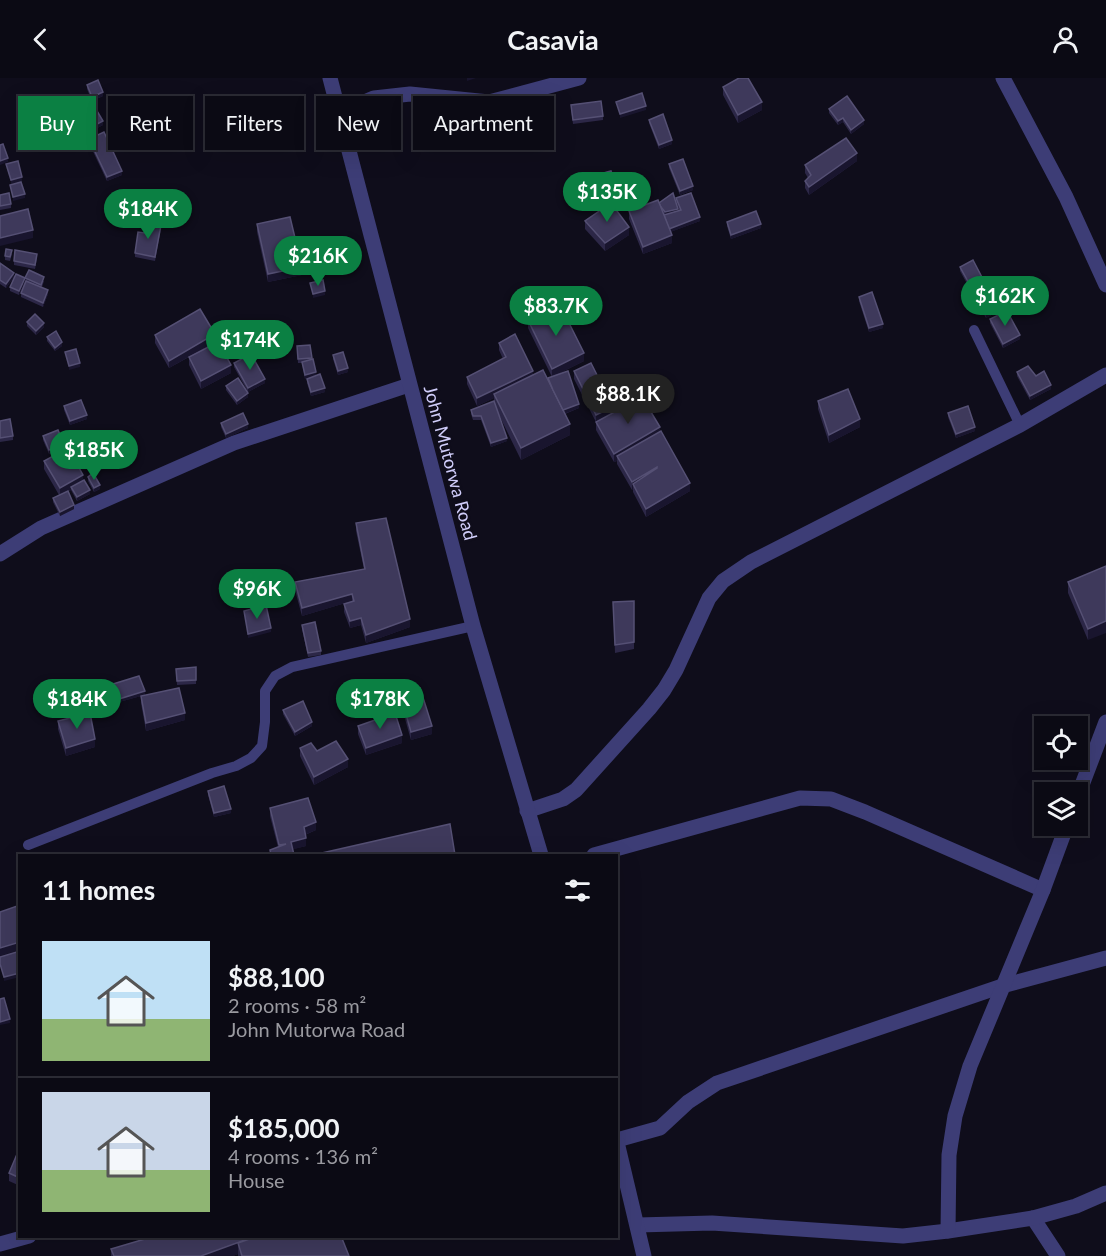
<!DOCTYPE html>
<html lang="en">
<head>
<meta charset="utf-8">
<style>
	body { margin:0; font-family:Lato,sans-serif; background:#191822; color:#f1f3f6; height:100vh; display:flex; flex-direction:column; font-size:22px; white-space:nowrap }
	* { box-sizing:border-box; margin:0 }
	p { font-size:20px; color:#9a9aa0 }
	.icon { flex:none; width:33px; height:33px; fill:none; stroke:currentColor; stroke-width:2; stroke-linecap:round; stroke-linejoin:round }
	.map { position:relative; flex:1; overflow:hidden }
	.side { position:absolute; left:18px; top:776px; width:600px; height:384px; display:flex; flex-direction:column; background:#0b0a14; border-radius:0px; box-shadow:0 6px 24px #0002,0 0 0 2px #2b2b34 }
	.side>* { flex:none }
	.banner { position:absolute; left:18px; top:18px; width:600px; height:54px; display:flex; gap:12px }
	.controls { position:absolute; left:1034px; top:638px; display:grid; gap:12px }
	.controls a { display:grid; place-items:center; width:54px; height:54px; border-radius:0px; background:#0b0a14; box-shadow:0 6px 24px #0002,0 0 0 2px #2b2b34; font-size:30px }
	.price { position:absolute; translate:-50% -51px; padding:0 14px; border-radius:21px; background:#0b8043; color:#fff; font-size:20px; line-height:39px; filter:drop-shadow(0 2px 3px #0008) }
	.price::after { content:''; position:absolute; left:50%; top:36px; width:18px; height:14px; margin-left:-9px; background:inherit; clip-path:polygon(0 0,100% 0,50% 100%) }
	.price.on { background:#222; color:#fff }
	ul { padding:0; list-style:none }
	li { display:flex; align-items:center; gap:18px; height:150px; padding:0 24px }
	li+li { border-top:2px solid #2b2b34 }
	li span { display:grid; place-items:center; flex:none; width:168px; height:120px; border-radius:0px; color:#555 }
	li>.icon { margin-inline-start:auto }
	span .icon { width:72px; height:72px; fill:#fffc; stroke-width:1 }
	li b { font-size:26px }
	h2 { display:flex; justify-content:space-between; align-items:center; height:72px; padding:0 24px; font-size:26px }
	.chip { padding:0 21px; border-radius:0px; background:#0b0a14; box-shadow:0 6px 24px #0002,0 0 0 2px #2b2b34; font-size:21px; line-height:54px }
	.chip.on { background:#0b8043; color:#fff }
	header { display:flex; justify-content:space-between; align-items:center; height:78px; padding:0 24px; background:#0b0a14; font-size:27px; font-weight:700 }
	.map>svg:first-child { display:block }
	.lines { fill:none; stroke-linecap:round; stroke-linejoin:round }
	.service { stroke:#3d3d76; stroke-width:10 }
	.minor { stroke:#3d3d76; stroke-width:15 }
	.tertiary { stroke:#3d3d76; stroke-width:15 }
	.wall { fill:#2c2747 }
	.shaded-wall { fill:#19152e }
	.building { fill:#3e395b; stroke:#555074; stroke-width:1.5 }
	.labels { text-anchor:middle; stroke-width:5; stroke-linejoin:round; paint-order:stroke }
	.street-label { font-size:18px; fill:#d0cdfa; stroke:#0f0d1b }
</style>
</head>
<body>
<header><svg class="icon" aria-label="back" viewBox="0 0 24 24"><path d="M15 5l-7 7 7 7"/></svg>Casavia<svg class="icon" aria-label="person" viewBox="0 0 24 24"><circle cx="12" cy="8" r="4"/><path d="M4 21q1-7 8-7t8 7"/></svg></header>
<div class="map">
<svg width="1106" height="1178" viewBox="0 0 1106 1178">
	<rect width="100%" height="100%" fill="#0f0d1b"/>
	<g class="lines">
		<g class="service">
			<polyline points="974,252 1020,347"/>
			<polyline points="28,767 212,695 236,688 251,680 262,668 265,644 265,613 275,598 292,589 473,548"/>
		</g>
		<g class="minor">
			<polyline points="1003,0 1066,119 1106,207"/>
			<polyline points="339,35 374,20 410,16 489,24 579,0"/>
			<polyline points="0,476 41,450 234,365 409,307"/>
			<polyline points="1077,720 1106,644"/>
			<polyline points="527,733 563,721 576,712 649,631 664,612 676,592 709,520 723,503 751,484 1020,347 1106,297"/>
			<polyline points="594,777 800,720 831,721 865,734 1043,812"/>
			<polyline points="617,1062 660,1050 688,1024 717,1005 1002,908 1106,880"/>
			<polyline points="1033,1140 1058,1178"/>
			<polyline points="638,1147 712,1145 903,1158 948,1153 1033,1140 1076,1128 1106,1115"/>
			<polyline points="948,1153 949,1077 955,1038 970,988 1043,812 1067,747"/>
			<polyline points="0,1166 29,1158"/>
		</g>
		<g class="tertiary">
			<polyline points="330,0 473,548 541,777"/>
			<polyline points="616,1060 644,1178"/>
		</g>
	</g>
	<g class="wall">
		<polygon points="87,7 103,18 92,23 87,11"/>
		<polygon points="723,9 762,32 738,45 723,17"/>
		<polygon points="571,31 603,38 603,42 573,46"/>
		<polygon points="829,31 864,46 851,56 843,44 838,47 829,35"/>
		<polygon points="76,39 103,47 84,57 76,43"/>
		<polygon points="649,42 672,66 659,71 649,45"/>
		<polygon points="89,61 122,97 107,103 89,65"/>
		<polygon points="857,83 809,117 805,110 805,103 808,100 805,95 805,87"/>
		<polygon points="669,86 693,112 680,117 669,90"/>
		<polygon points="0,117 11,126 11,130 0,132"/>
		<polygon points="676,120 700,143 670,154 672,165 643,176 629,141 629,133 659,125 678,133 679,132 676,124"/>
		<polygon points="585,143 629,157 605,173 585,151"/>
		<polygon points="727,144 761,150 731,161 727,148"/>
		<polygon points="257,146 302,197 268,204 257,154"/>
		<polygon points="161,150 155,183 135,179 135,175 145,155"/>
		<polygon points="12,176 10,183 5,182 5,178"/>
		<polygon points="37,180 35,191 14,187 14,183"/>
		<polygon points="0,185 14,199 6,210 0,206"/>
		<polygon points="960,189 985,205 1004,230 986,240 960,193"/>
		<polygon points="25,200 44,203 42,209 48,216 43,229 21,219 21,215 26,204"/>
		<polygon points="25,204 19,217 10,213 10,209"/>
		<polygon points="859,219 883,250 869,254 859,223"/>
		<polygon points="990,241 1020,261 1003,270 990,245"/>
		<polygon points="528,242 584,283 552,299 528,250"/>
		<polygon points="27,244 44,249 36,257 27,248"/>
		<polygon points="155,257 215,264 190,279 231,295 201,311 189,287 189,279 169,290 155,265"/>
		<polygon points="47,259 62,268 55,273 47,263"/>
		<polygon points="499,265 533,296 548,303 548,300 579,330 565,336 570,357 521,382 499,337 507,363 491,369 481,342 473,342 471,336 471,332 494,323 494,320 477,328 467,306 467,299 503,281 499,272"/>
		<polygon points="310,267 312,282 316,297 325,314 311,318 307,305 307,301 311,299 305,301 302,285 298,285 297,268"/>
		<polygon points="333,277 348,294 338,297 333,281"/>
		<polygon points="234,285 265,305 248,314 234,289"/>
		<polygon points="574,293 613,334 660,354 690,413 646,439 633,414 633,411 632,412 617,386 617,383 614,384 596,352 596,344 574,301"/>
		<polygon points="1017,294 1036,298 1051,311 1030,322 1017,298"/>
		<polygon points="226,308 248,319 237,327 226,312"/>
		<polygon points="818,323 860,349 829,365 818,331"/>
		<polygon points="64,328 87,341 70,347 64,332"/>
		<polygon points="948,335 975,353 956,360 948,339"/>
		<polygon points="0,343 13,358 13,362 0,364"/>
		<polygon points="221,345 248,350 226,360 221,349"/>
		<polygon points="43,358 64,370 49,376 43,362"/>
		<polygon points="79,362 112,385 98,394 79,366"/>
		<polygon points="44,383 83,402 90,416 77,423 71,412 68,414 74,431 60,438 53,424 53,420 59,417 44,391"/>
		<polygon points="88,399 100,411 94,414 88,403"/>
		<polygon points="356,445 410,549 366,565 361,547 350,550 344,534 344,526 352,523 302,538 295,512 295,504 364,491 356,453"/>
		<polygon points="1106,488 1088,562 1068,515 1068,504"/>
		<polygon points="613,524 634,564 634,571 615,575"/>
		<polygon points="302,547 321,573 321,577 308,579 302,551"/>
		<polygon points="196,589 196,606 177,607 176,591"/>
		<polygon points="113,606 145,617 185,642 146,653 141,625 141,618 119,624 113,610"/>
		<polygon points="400,615 432,656 411,662 400,623"/>
		<polygon points="283,632 312,648 295,658 283,636"/>
		<polygon points="58,643 95,669 66,678 58,651"/>
		<polygon points="358,648 402,665 366,677 358,656"/>
		<polygon points="300,670 317,673 348,689 314,707 300,678"/>
		<polygon points="208,713 231,735 214,739 208,717"/>
		<polygon points="270,730 316,752 305,757 306,768 293,771 294,777 270,777 270,772 278,769 270,738"/>
		<polygon points="20,1069 20,1108 9,1103 9,1095"/>
		<polygon points="155,1158 349,1178 238,1178 238,1176 233,1178 111,1178 111,1171"/>
	</g>
	<g class="shaded-wall">
		<polygon points="467,0 476,0 467,3"/>
		<polygon points="103,14 103,18 92,23 92,19"/>
		<polygon points="762,24 762,32 738,45 738,37"/>
		<polygon points="646,28 646,32 620,40 620,36"/>
		<polygon points="843,40 843,44 838,47 838,43"/>
		<polygon points="864,42 864,46 851,56 851,52"/>
		<polygon points="103,43 103,47 84,57 84,53"/>
		<polygon points="672,62 672,66 659,71 659,67"/>
		<polygon points="857,75 857,83 809,117 809,109"/>
		<polygon points="8,80 8,84 0,87 0,83"/>
		<polygon points="122,93 122,97 107,103 107,99"/>
		<polygon points="22,99 22,103 11,106 11,102"/>
		<polygon points="617,108 617,112 601,117 601,113"/>
		<polygon points="693,108 693,112 680,117 680,113"/>
		<polygon points="25,116 25,120 13,123 13,119"/>
		<polygon points="678,131 678,135 665,138 665,134"/>
		<polygon points="700,139 700,143 668,155 668,151"/>
		<polygon points="761,146 761,150 731,161 731,157"/>
		<polygon points="629,149 629,157 605,173 605,165"/>
		<polygon points="33,152 33,160 0,168 0,160"/>
		<polygon points="672,157 672,165 643,176 643,169"/>
		<polygon points="302,189 302,197 268,204 268,196"/>
		<polygon points="14,195 14,199 6,210 6,206"/>
		<polygon points="25,200 25,204 19,217 19,213"/>
		<polygon points="48,212 48,216 43,229 43,225"/>
		<polygon points="325,213 325,217 313,220 313,216"/>
		<polygon points="1004,226 1004,230 986,240 986,236"/>
		<polygon points="44,245 44,249 36,257 36,253"/>
		<polygon points="883,246 883,250 869,254 869,250"/>
		<polygon points="215,256 215,264 169,290 169,283"/>
		<polygon points="1020,257 1020,261 1003,270 1003,266"/>
		<polygon points="62,264 62,268 55,273 55,270"/>
		<polygon points="584,275 584,283 552,299 552,291"/>
		<polygon points="80,285 80,289 69,292 69,288"/>
		<polygon points="231,287 231,295 201,311 201,303"/>
		<polygon points="348,290 348,294 338,297 338,293"/>
		<polygon points="533,293 533,301 494,316 494,320 477,328 477,320"/>
		<polygon points="316,294 316,298 305,301 305,297"/>
		<polygon points="265,301 265,305 248,314 248,310"/>
		<polygon points="1051,307 1051,311 1030,322 1030,318"/>
		<polygon points="325,310 325,314 311,318 311,314"/>
		<polygon points="248,315 248,319 237,327 237,323"/>
		<polygon points="579,326 579,330 561,337 561,333"/>
		<polygon points="613,329 613,336 596,345 596,337"/>
		<polygon points="87,337 87,341 70,347 70,343"/>
		<polygon points="860,341 860,349 829,365 829,357"/>
		<polygon points="248,346 248,350 226,360 226,356"/>
		<polygon points="570,346 570,357 521,382 521,370"/>
		<polygon points="660,349 660,357 617,378 617,383 614,384 614,376"/>
		<polygon points="975,349 975,353 956,360 956,356"/>
		<polygon points="507,360 507,363 491,369 491,365"/>
		<polygon points="64,366 64,370 49,376 49,372"/>
		<polygon points="112,381 112,385 98,394 98,390"/>
		<polygon points="657,389 657,397 633,406 633,411 632,412 632,404"/>
		<polygon points="83,397 83,405 71,409 71,412 60,418 60,410"/>
		<polygon points="690,405 690,413 646,439 646,431"/>
		<polygon points="100,407 100,411 94,414 94,410"/>
		<polygon points="90,412 90,416 77,423 77,419"/>
		<polygon points="74,427 74,431 60,438 60,434"/>
		<polygon points="352,516 352,523 302,538 302,530"/>
		<polygon points="361,540 361,547 350,550 350,543"/>
		<polygon points="410,541 410,549 366,565 366,557"/>
		<polygon points="1106,543 1106,555 1088,562 1088,551"/>
		<polygon points="271,550 271,554 248,560 248,556"/>
		<polygon points="145,613 145,617 119,624 119,621"/>
		<polygon points="185,635 185,642 146,653 146,645"/>
		<polygon points="312,644 312,648 295,658 295,654"/>
		<polygon points="432,648 432,656 411,662 411,654"/>
		<polygon points="402,657 402,665 366,677 366,670"/>
		<polygon points="95,661 95,669 66,678 66,670"/>
		<polygon points="348,681 348,689 314,707 314,699"/>
		<polygon points="231,731 231,735 214,739 214,735"/>
		<polygon points="316,744 316,752 304,757 304,749"/>
		<polygon points="306,760 306,768 291,772 291,764"/>
		<polygon points="20,864 20,872 0,878 0,870"/>
		<polygon points="20,895 20,899 4,903 4,899"/>
		<polygon points="10,941 10,945 0,947 0,944"/>
		<polygon points="256,1158 238,1165 238,1176 233,1178 201,1178"/>
	</g>
	<g class="building">
		<polygon points="739,0 748,0 762,24 738,37 723,9"/>
		<polygon points="98,2 103,14 92,19 87,7"/>
		<polygon points="642,15 646,28 620,36 616,24"/>
		<polygon points="847,18 864,42 851,52 843,40 838,43 829,31"/>
		<polygon points="601,23 603,38 573,42 571,27"/>
		<polygon points="94,28 103,43 84,53 76,39"/>
		<polygon points="663,36 672,62 659,67 649,42"/>
		<polygon points="104,54 122,93 107,99 89,61"/>
		<polygon points="846,60 857,75 809,109 805,103 811,97 805,87"/>
		<polygon points="3,66 8,80 0,83 0,67"/>
		<polygon points="683,81 693,108 680,113 669,86"/>
		<polygon points="18,83 22,99 11,102 6,86"/>
		<polygon points="611,93 617,108 601,113 596,97"/>
		<polygon points="21,104 25,116 13,119 10,107"/>
		<polygon points="9,115 11,126 0,128 0,117"/>
		<polygon points="673,115 678,131 665,134 661,129 659,125"/>
		<polygon points="691,115 700,139 669,151 664,137 681,132 676,120"/>
		<polygon points="658,122 672,157 643,169 629,133"/>
		<polygon points="611,125 629,149 605,165 585,143"/>
		<polygon points="28,131 33,152 0,160 0,138"/>
		<polygon points="756,133 761,146 731,157 727,144"/>
		<polygon points="290,139 302,189 268,196 257,146"/>
		<polygon points="147,144 161,147 155,179 135,175 138,154 145,155"/>
		<polygon points="6,171 12,172 10,179 5,178"/>
		<polygon points="15,172 37,176 35,187 14,183"/>
		<polygon points="973,182 985,205 991,202 1004,226 986,236 960,189"/>
		<polygon points="0,185 14,195 6,206 0,202"/>
		<polygon points="29,192 44,199 41,207 25,200"/>
		<polygon points="16,196 25,200 19,213 10,209"/>
		<polygon points="323,202 325,213 313,216 310,205"/>
		<polygon points="26,203 48,212 43,225 21,215"/>
		<polygon points="872,214 883,246 869,250 859,219"/>
		<polygon points="560,227 584,275 552,291 528,242"/>
		<polygon points="200,231 215,256 169,283 155,257"/>
		<polygon points="1007,233 1020,257 1003,266 990,241"/>
		<polygon points="35,236 44,245 36,253 27,244"/>
		<polygon points="56,253 62,264 55,270 47,259"/>
		<polygon points="515,256 533,293 477,320 467,299 506,279 499,265"/>
		<polygon points="218,264 231,287 201,303 189,279"/>
		<polygon points="310,267 312,280 298,281 297,268"/>
		<polygon points="76,271 80,285 69,288 65,274"/>
		<polygon points="343,274 348,290 338,293 333,277"/>
		<polygon points="251,276 265,301 248,310 234,285"/>
		<polygon points="313,281 316,294 305,297 302,284"/>
		<polygon points="591,285 613,329 596,337 574,293"/>
		<polygon points="1028,288 1036,298 1044,293 1051,307 1030,318 1017,294"/>
		<polygon points="543,292 570,346 521,370 494,316"/>
		<polygon points="568,293 579,326 563,332 553,312 548,300"/>
		<polygon points="320,296 325,310 311,314 307,301"/>
		<polygon points="238,300 248,315 237,323 226,308"/>
		<polygon points="848,311 860,341 829,357 818,323"/>
		<polygon points="642,319 660,349 614,376 596,344"/>
		<polygon points="81,322 87,337 70,343 64,328"/>
		<polygon points="494,323 507,360 491,365 481,338 473,338 471,332"/>
		<polygon points="968,328 975,349 956,356 948,335"/>
		<polygon points="243,335 248,346 226,356 221,345"/>
		<polygon points="10,341 13,358 0,360 0,343"/>
		<polygon points="58,352 64,366 49,372 43,358"/>
		<polygon points="93,353 112,381 98,390 79,362"/>
		<polygon points="661,353 690,405 646,431 633,406 657,390 657,389 632,404 617,378"/>
		<polygon points="68,370 83,397 60,410 44,383"/>
		<polygon points="93,395 100,407 94,410 88,399"/>
		<polygon points="84,402 90,412 77,419 71,409"/>
		<polygon points="68,413 74,427 60,434 53,420"/>
		<polygon points="386,440 410,541 366,557 361,540 350,543 344,526 354,523 352,516 302,530 295,504 365,491 356,445"/>
		<polygon points="1106,488 1106,543 1088,551 1068,504"/>
		<polygon points="634,523 634,564 615,567 613,524"/>
		<polygon points="266,527 271,550 248,556 244,533"/>
		<polygon points="315,544 321,573 308,575 302,547"/>
		<polygon points="196,589 196,602 177,603 176,591"/>
		<polygon points="139,598 145,613 119,621 113,606"/>
		<polygon points="179,610 185,635 146,645 141,618"/>
		<polygon points="420,610 432,648 411,654 400,615"/>
		<polygon points="303,623 312,644 295,654 283,632"/>
		<polygon points="90,635 95,661 66,670 58,643"/>
		<polygon points="395,635 402,657 366,670 358,648"/>
		<polygon points="336,663 348,681 314,699 300,670 311,665 317,673"/>
		<polygon points="224,708 231,731 214,735 208,713"/>
		<polygon points="308,720 316,744 304,749 306,760 291,764 294,777 271,777 270,772 286,766 279,767 270,730"/>
		<polygon points="450,746 455,777 313,777"/>
		<polygon points="20,827 20,864 0,870 0,834"/>
		<polygon points="20,873 20,895 4,899 0,886 0,879"/>
		<polygon points="4,920 10,941 0,944 0,921"/>
		<polygon points="20,1069 20,1100 9,1095"/>
		<polygon points="155,1158 256,1158 201,1178 114,1178 111,1171"/>
		<polygon points="258,1158 341,1158 349,1178 242,1178 238,1165"/>
	</g>
	<g class="labels">
		<g class="street-label">
			<text transform="translate(450 385) rotate(75)" y="6">John Mutorwa Road</text>
		</g>
	</g>
</svg>
<div class="controls">
<a><svg class="icon" aria-label="locate" viewBox="0 0 24 24"><circle cx="12" cy="12" r="6"/><path d="M12 2v4M12 18v4M2 12h4M18 12h4"/></svg></a>
<a><svg class="icon" aria-label="layers" viewBox="0 0 24 24"><path d="M12 4l9 5-9 5-9-5zM3 14l9 5 9-5"/></svg></a>
</div>
<b class="price" style="left:607px;top:145px">$135K</b>
<b class="price" style="left:148px;top:162px">$184K</b>
<b class="price" style="left:318px;top:209px">$216K</b>
<b class="price" style="left:1005px;top:249px">$162K</b>
<b class="price" style="left:556px;top:259px">$83.7K</b>
<b class="price" style="left:250px;top:293px">$174K</b>
<b class="price on" style="left:628px;top:347px">$88.1K</b>
<b class="price" style="left:94px;top:403px">$185K</b>
<b class="price" style="left:257px;top:542px">$96K</b>
<b class="price" style="left:77px;top:652px">$184K</b>
<b class="price" style="left:380px;top:652px">$178K</b>
<div class="banner">
<a class="chip on">Buy</a>
<a class="chip">Rent</a>
<a class="chip">Filters</a>
<a class="chip">New</a>
<a class="chip">Apartment</a>
</div>
<section class="side">
<h2>11 homes<svg class="icon" aria-label="filters" viewBox="0 0 24 24"><path d="M4 7h16M4 17h16"/><circle cx="9" cy="7" r="2"/><circle cx="15" cy="17" r="2"/></svg></h2>
<ul>
<li><span style="background:linear-gradient(#bfe0f5 65%,#8fb573 0)"><svg class="icon" aria-label="home" viewBox="0 0 24 24"><path d="M3 11l9-7 9 7M6 9v11h12V9"/></svg></span><div><b>$88,100</b><p>2 rooms · 58 m²</p><p>John Mutorwa Road</p></div></li>
<li><span style="background:linear-gradient(#c9d6e8 65%,#8fb573 0)"><svg class="icon" aria-label="home" viewBox="0 0 24 24"><path d="M3 11l9-7 9 7M6 9v11h12V9"/></svg></span><div><b>$185,000</b><p>4 rooms · 136 m²</p><p>House</p></div></li>
</ul>
</section>
</div>
</body>
</html>
